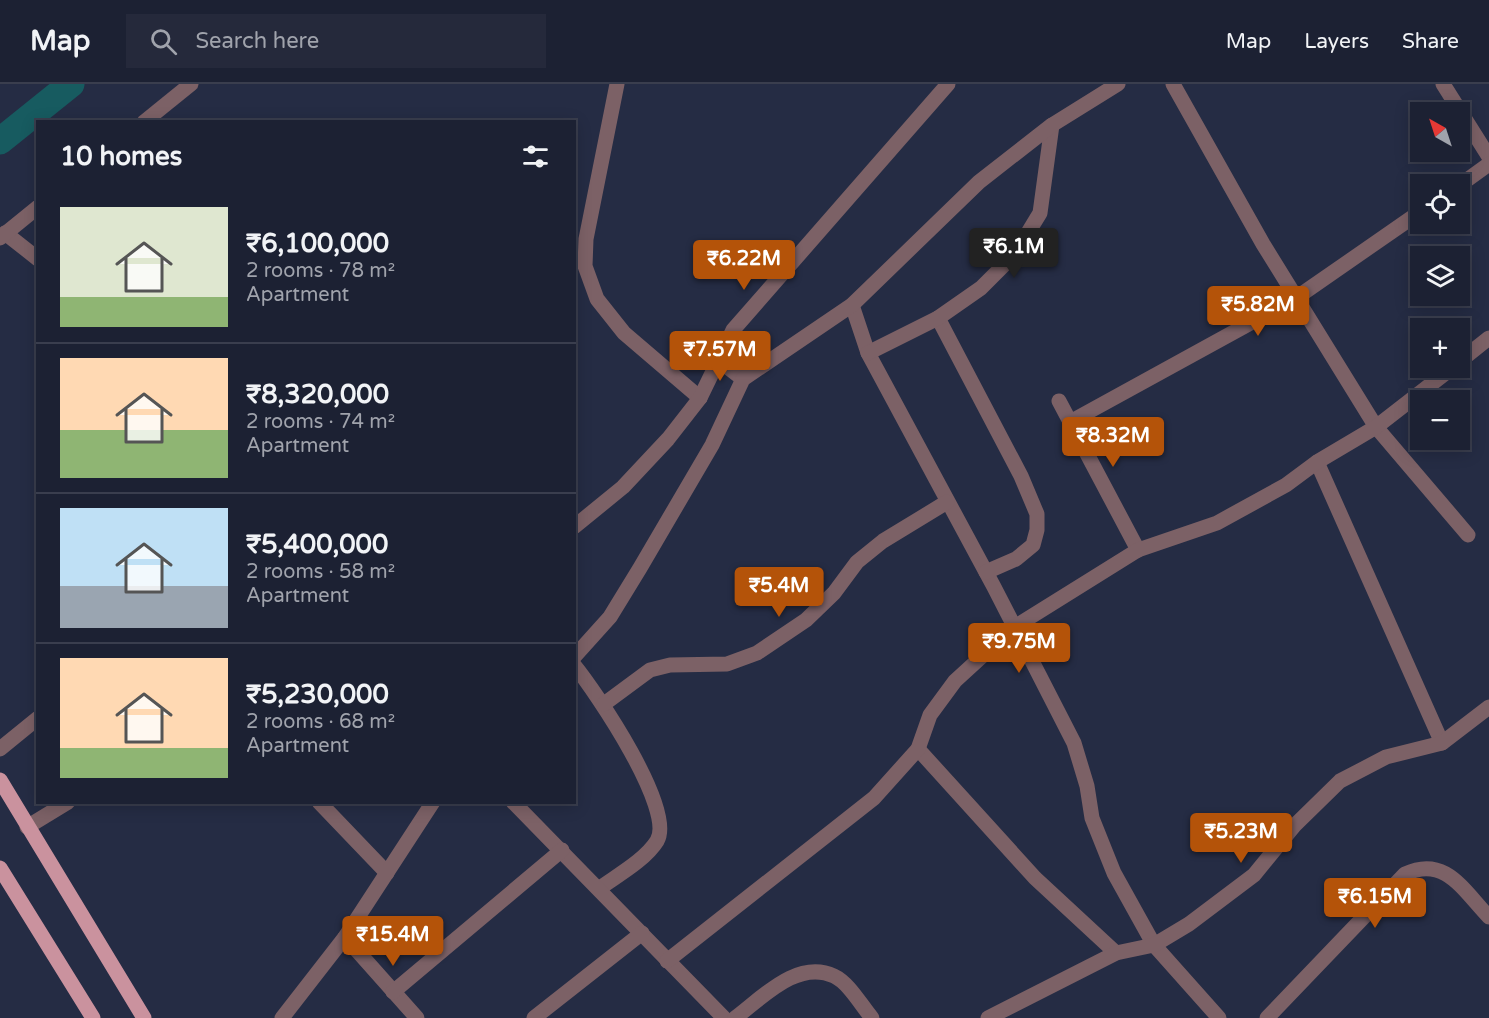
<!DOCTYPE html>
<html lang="en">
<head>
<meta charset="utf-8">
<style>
	body { margin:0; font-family:"Varela Round",sans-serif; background:#25293b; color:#f1f3f6; height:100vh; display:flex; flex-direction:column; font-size:22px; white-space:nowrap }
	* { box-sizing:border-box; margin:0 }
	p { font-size:20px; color:#a0a3ac }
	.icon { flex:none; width:33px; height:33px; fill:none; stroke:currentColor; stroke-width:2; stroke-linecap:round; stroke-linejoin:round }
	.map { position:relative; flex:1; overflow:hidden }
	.side { position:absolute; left:36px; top:36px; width:540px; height:684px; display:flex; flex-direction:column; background:#1c2133; border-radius:0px; box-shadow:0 3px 15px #0003,0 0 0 2px #3a3e4e }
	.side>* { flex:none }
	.needle { width:39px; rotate:321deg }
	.fabs { position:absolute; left:1410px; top:18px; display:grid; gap:12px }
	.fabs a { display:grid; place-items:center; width:60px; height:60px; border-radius:0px; background:#1c2133; box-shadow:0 3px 15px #0003,0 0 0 2px #3a3e4e; font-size:30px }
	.price { position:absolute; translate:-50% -51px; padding:0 14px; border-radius:6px; background:#b45309; color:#fff; font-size:20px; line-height:39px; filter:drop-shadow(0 2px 3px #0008) }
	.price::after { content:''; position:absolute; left:50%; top:36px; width:18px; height:14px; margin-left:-9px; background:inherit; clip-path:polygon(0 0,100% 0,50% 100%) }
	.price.active { background:#222; color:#fff }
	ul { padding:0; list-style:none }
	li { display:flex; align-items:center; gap:18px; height:150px; padding:0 24px }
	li+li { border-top:2px solid #3a3e4e }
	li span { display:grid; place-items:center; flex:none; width:168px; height:120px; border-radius:0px; color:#555 }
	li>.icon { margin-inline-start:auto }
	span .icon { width:72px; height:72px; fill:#fffc; stroke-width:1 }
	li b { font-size:26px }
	h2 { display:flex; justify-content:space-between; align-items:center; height:72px; padding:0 24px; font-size:26px }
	header { display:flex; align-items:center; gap:36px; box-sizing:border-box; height:84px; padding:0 30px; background:#1c2133; border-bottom:2px solid #3a3e4e }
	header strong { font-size:28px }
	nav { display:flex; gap:33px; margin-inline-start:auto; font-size:21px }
	.search { width:420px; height:54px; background:#25293b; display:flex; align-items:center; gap:15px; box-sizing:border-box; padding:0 21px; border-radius:0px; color:#a0a3ac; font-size:22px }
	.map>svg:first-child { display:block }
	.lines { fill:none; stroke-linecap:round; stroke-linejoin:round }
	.canal { stroke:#175b60; stroke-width:27 }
	.minor { stroke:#7c6166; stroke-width:15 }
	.tertiary { stroke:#7c6166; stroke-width:15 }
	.primary { stroke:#ca929e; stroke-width:15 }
</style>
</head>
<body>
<header>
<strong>Map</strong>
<div class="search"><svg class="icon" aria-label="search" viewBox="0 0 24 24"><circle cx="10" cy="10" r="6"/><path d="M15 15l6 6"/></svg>Search here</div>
<nav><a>Map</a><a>Layers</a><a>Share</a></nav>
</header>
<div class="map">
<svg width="1489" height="934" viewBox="0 0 1489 934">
	<rect width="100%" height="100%" fill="#252c44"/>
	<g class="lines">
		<polyline class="canal" points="0,57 71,0"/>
		<g class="minor">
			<polyline points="617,0 586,155 585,182 597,215 624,249 700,314"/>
			<polyline points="1173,0 1263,160 1376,343 1468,451"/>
			<polyline points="1443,0 1489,73"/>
			<polyline points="1460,101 1489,80"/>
			<polyline points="5,149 38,175"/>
			<polyline points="852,221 868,269 994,503 1074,659 1087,702 1092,734 1114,789 1154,861 1219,934"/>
			<polyline points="938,234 1021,392 1037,430 1037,446 1033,461 1016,475 986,488"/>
			<polyline points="868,269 938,234 981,204 1015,170 1040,129 1052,41"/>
			<polyline points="717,275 743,295"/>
			<polyline points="1460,277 1489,254"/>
			<polyline points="1059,317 1138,466"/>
			<polyline points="1070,338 1296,214 1420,128"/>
			<polyline points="1317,378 1442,659"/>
			<polyline points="574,443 623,403 668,355 700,314 733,246 948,0"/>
			<polyline points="574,573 610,533 640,484 712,361 743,295 852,221 979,98 1052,41 1118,0"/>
			<path d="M574,581C596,608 676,726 657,757C645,776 618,791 600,804"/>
			<polyline points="604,620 650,586 670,581 727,580 757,569 806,536 834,509 857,478 883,457 947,418"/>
			<polyline points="0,665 38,634"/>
			<polyline points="918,665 1035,794 1116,869"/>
			<polyline points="319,718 387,789"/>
			<polyline points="513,718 724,934"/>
			<polyline points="27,743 68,718"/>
			<polyline points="345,853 417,934"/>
			<polyline points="667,877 874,714 918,665 930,631 955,597 1013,544 1138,466 1217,439 1286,401 1317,378 1376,343 1452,284"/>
			<polyline points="393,908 562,766"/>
			<polyline points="282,934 345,853 433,718"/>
			<polyline points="534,934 642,849"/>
			<path d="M735,934C762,914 797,875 834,892C849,899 861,921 872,934"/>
			<polyline points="988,934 1116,869 1154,861 1189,840 1254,791 1294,742 1340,697 1386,673 1442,659 1489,623"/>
			<path d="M1267,934L1405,790C1445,771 1463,806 1489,833"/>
		</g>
		<g class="tertiary">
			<polyline points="144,38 191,0"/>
			<polyline points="0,154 38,123"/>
		</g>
		<g class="primary">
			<polyline points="0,696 144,934"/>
			<polyline points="0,784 93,934"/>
		</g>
	</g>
</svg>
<div class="fabs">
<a><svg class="needle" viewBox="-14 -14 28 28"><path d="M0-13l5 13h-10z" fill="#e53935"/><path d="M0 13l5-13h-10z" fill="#a0a3ac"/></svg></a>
<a><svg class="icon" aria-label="locate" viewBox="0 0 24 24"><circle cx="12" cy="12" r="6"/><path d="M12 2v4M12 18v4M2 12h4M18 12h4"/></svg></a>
<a><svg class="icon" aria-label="layers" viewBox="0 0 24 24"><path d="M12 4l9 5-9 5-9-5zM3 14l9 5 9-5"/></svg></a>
<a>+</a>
<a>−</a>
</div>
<b class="price active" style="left:1014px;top:195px">₹6.1M</b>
<b class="price" style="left:744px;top:207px">₹6.22M</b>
<b class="price" style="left:1258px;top:253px">₹5.82M</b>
<b class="price" style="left:720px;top:298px">₹7.57M</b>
<b class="price" style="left:1113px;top:384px">₹8.32M</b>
<b class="price" style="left:779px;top:534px">₹5.4M</b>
<b class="price" style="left:1019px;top:590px">₹9.75M</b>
<b class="price" style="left:1241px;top:780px">₹5.23M</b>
<b class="price" style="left:1375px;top:845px">₹6.15M</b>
<b class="price" style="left:393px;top:883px">₹15.4M</b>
<section class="side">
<h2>10 homes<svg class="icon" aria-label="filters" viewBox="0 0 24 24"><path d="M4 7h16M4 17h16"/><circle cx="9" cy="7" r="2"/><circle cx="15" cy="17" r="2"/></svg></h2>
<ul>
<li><span style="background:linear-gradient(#dfe7d0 75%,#8fb573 0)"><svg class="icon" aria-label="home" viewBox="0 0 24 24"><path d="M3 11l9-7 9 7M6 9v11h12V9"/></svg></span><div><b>₹6,100,000</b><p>2 rooms · 78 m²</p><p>Apartment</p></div></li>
<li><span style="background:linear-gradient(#ffd9b3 60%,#8fb573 0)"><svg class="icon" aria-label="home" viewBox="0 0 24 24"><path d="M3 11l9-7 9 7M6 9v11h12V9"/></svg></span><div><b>₹8,320,000</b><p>2 rooms · 74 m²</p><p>Apartment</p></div></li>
<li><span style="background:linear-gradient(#bfe0f5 65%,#9aa5b1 0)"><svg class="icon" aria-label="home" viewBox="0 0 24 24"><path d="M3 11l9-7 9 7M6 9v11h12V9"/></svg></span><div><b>₹5,400,000</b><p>2 rooms · 58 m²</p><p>Apartment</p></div></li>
<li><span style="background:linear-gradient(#ffd9b3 75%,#8fb573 0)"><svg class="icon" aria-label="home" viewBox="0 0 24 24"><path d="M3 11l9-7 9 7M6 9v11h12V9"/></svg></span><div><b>₹5,230,000</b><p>2 rooms · 68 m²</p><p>Apartment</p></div></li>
</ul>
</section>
</div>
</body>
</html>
